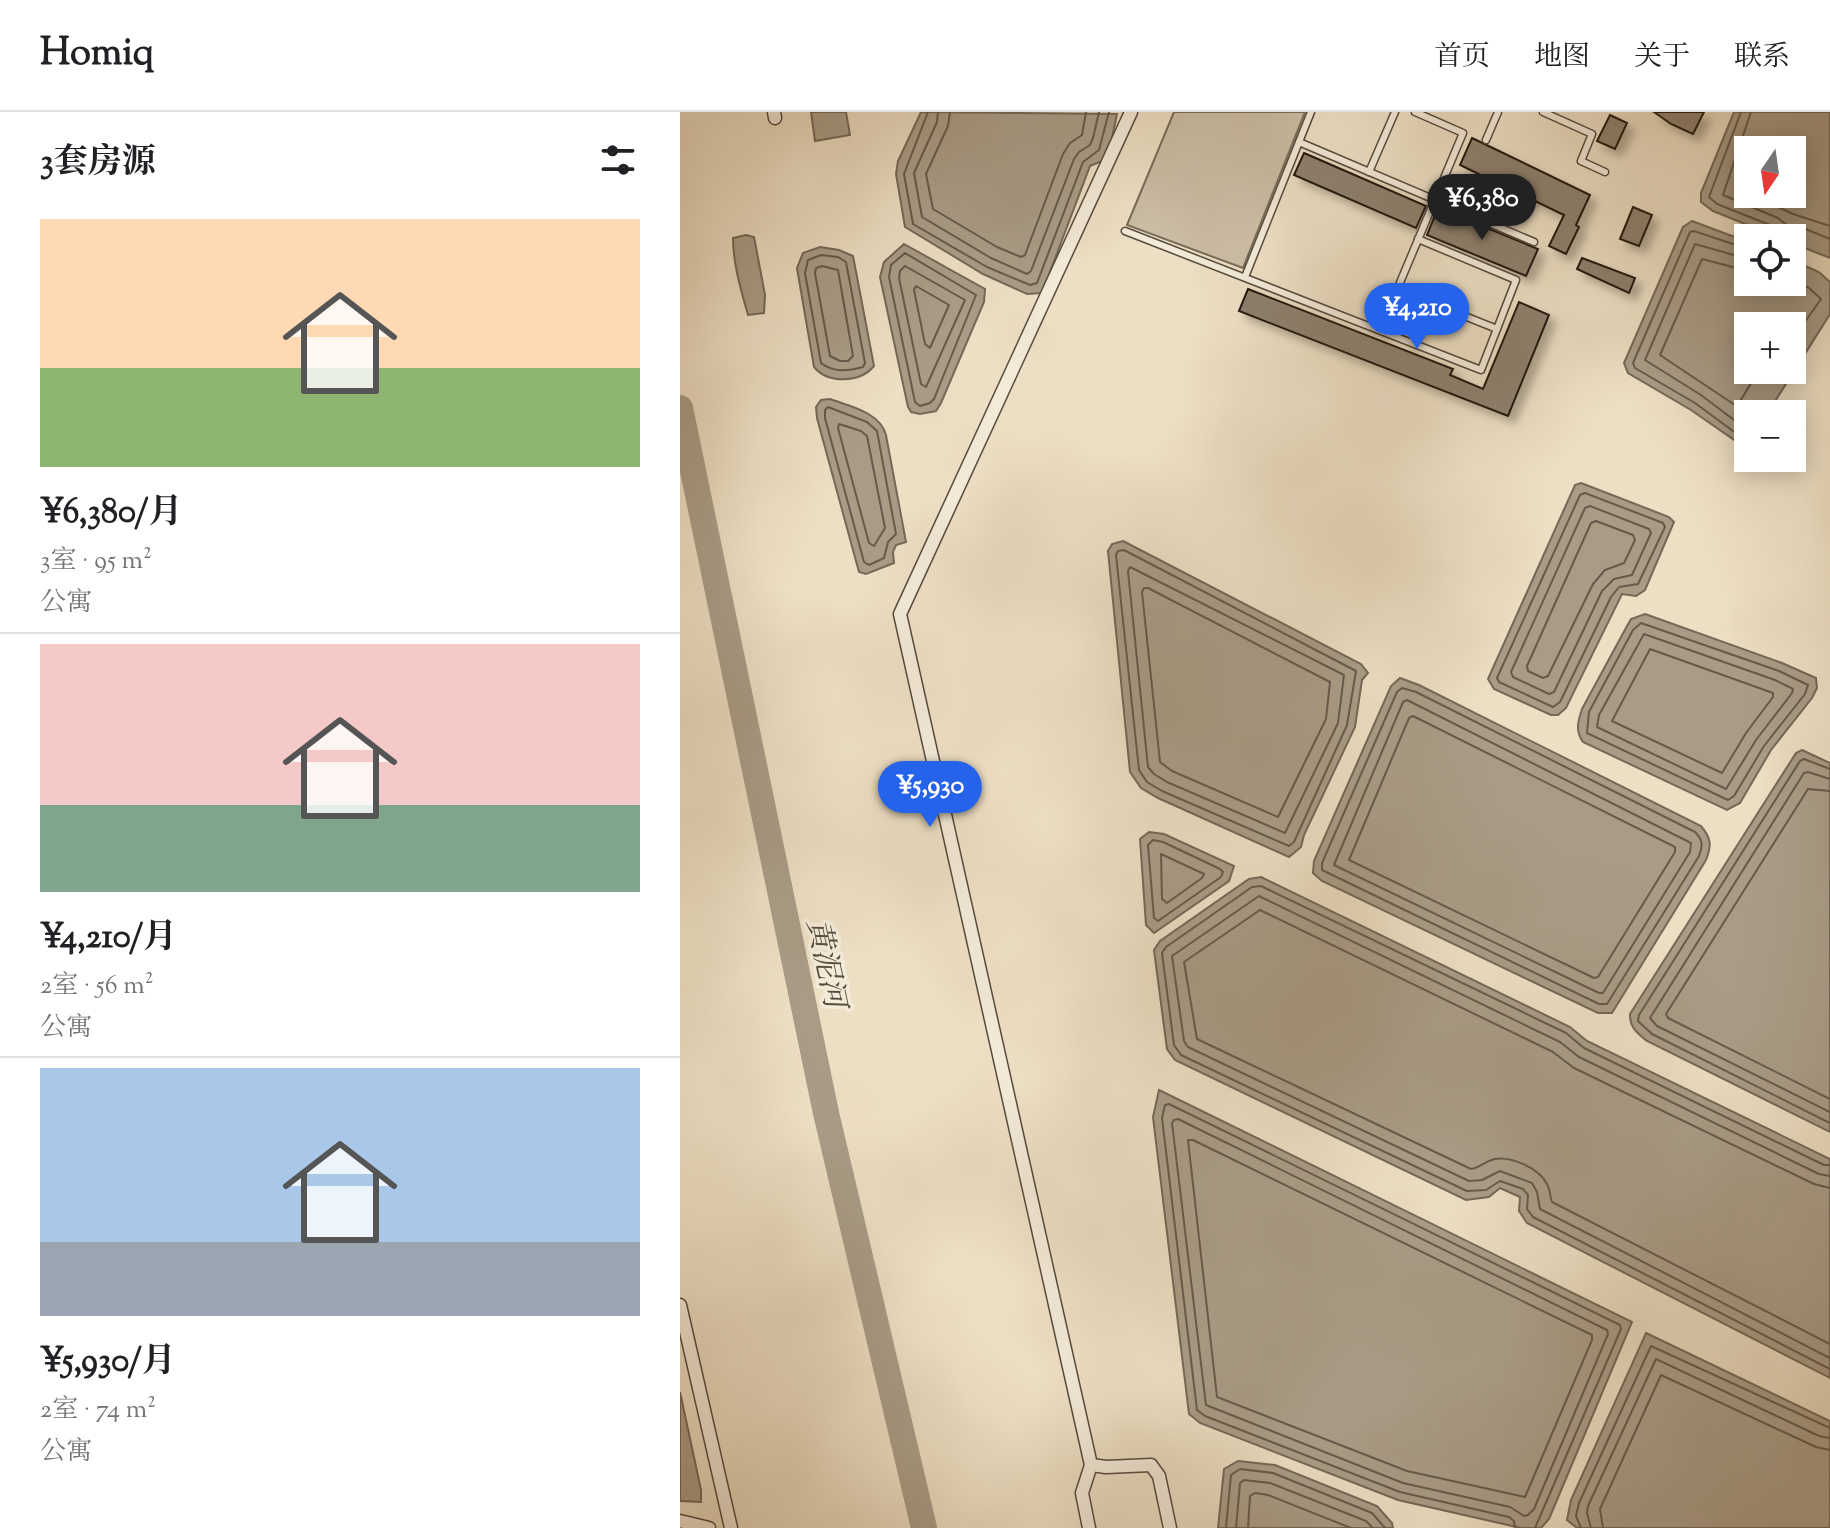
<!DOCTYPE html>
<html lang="zh">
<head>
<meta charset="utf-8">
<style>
	body { margin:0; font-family:"Sorts Mill Goudy","Noto Serif SC",serif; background:#f2f2f2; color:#202124; height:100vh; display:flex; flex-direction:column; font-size:30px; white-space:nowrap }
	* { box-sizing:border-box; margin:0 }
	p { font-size:26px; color:#757577 }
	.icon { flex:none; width:44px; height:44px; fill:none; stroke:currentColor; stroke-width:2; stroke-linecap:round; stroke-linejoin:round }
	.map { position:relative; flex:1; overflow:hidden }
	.side { display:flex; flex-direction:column; background:#fff; width:680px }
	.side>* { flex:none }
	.needle { width:52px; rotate:193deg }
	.controls { position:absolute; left:1054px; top:24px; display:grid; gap:16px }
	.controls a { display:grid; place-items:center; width:72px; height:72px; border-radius:0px; background:#fff; box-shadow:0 4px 20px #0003; font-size:40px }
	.price { position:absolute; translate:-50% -68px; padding:0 18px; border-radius:28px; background:#2563eb; color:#fff; font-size:26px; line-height:52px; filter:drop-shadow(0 2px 4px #0008) }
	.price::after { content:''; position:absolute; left:50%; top:48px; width:24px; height:18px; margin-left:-12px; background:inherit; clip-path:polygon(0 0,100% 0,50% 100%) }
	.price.on { background:#222; color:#fff }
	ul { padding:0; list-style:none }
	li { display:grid; align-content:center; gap:16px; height:424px; padding:0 40px }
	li+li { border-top:2px solid #e0e0e0 }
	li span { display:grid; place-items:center; height:248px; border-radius:0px; color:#555 }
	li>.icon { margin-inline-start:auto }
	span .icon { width:144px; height:144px; fill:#fffc; stroke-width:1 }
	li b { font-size:34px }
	h2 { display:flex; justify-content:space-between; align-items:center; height:96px; padding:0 40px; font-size:34px }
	header { display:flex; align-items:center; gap:48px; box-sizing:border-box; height:112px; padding:0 40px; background:#fff; border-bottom:2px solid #e0e0e0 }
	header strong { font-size:38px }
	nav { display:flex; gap:44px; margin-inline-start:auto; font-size:28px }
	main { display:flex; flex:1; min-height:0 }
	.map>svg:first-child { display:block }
	.green { fill:#cbbda5; stroke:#786b5a; stroke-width:2 }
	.water { fill:#a99c87; stroke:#746857; stroke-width:2; fill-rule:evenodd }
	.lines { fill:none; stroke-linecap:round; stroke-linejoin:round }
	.shore { stroke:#665a4c; stroke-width:2 }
	.canal { stroke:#a99c87; stroke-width:16 }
	.river { stroke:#a99c87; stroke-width:26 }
	.building { fill:#8d806e; stroke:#241910; stroke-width:2; filter:url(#shadow) }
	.service-casing { stroke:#564a3d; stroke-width:9 }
	.minor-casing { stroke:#564a3d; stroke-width:15 }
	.service { stroke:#f3ead9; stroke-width:6 }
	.minor { stroke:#f3ead9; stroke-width:12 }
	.labels { text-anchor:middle; stroke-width:7; stroke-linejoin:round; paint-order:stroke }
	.water-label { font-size:30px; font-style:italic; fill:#594d40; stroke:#f3ead9 }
</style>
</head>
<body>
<header>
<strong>Homiq</strong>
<nav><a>首页</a><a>地图</a><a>关于</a><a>联系</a></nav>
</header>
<main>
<section class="side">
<h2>3套房源<svg class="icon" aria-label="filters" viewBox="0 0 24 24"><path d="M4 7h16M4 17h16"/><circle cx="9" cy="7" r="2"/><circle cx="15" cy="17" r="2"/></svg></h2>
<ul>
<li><span style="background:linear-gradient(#ffd9b3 60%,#8fb573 0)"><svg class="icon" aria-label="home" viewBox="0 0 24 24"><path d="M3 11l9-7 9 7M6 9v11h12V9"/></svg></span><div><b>¥6,380/月</b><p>3室 · 95 m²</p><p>公寓</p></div></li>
<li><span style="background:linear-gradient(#f6c9c9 65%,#7fa58c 0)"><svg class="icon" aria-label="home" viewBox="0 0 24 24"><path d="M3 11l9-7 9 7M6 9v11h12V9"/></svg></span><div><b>¥4,210/月</b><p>2室 · 56 m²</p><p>公寓</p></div></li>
<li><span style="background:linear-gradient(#a9c7e8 70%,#9aa5b1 0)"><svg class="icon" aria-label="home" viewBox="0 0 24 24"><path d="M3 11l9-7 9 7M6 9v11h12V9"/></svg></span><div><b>¥5,930/月</b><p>2室 · 74 m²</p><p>公寓</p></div></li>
</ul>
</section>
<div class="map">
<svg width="1150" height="1416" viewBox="0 0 1150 1416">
	<defs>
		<filter id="shadow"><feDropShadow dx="7" dy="7" stdDeviation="4" flood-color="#0004"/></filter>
	</defs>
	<rect width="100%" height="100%" fill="#eddfc4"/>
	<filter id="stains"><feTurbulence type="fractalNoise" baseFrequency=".0025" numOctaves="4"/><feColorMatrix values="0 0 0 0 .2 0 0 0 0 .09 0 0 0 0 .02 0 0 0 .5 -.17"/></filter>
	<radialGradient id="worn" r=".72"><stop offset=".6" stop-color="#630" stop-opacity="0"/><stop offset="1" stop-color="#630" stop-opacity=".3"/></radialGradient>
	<polygon class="green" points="494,0 625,0 563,156 447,113"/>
	<g class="water">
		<polygon points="131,0 166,0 170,23 135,29"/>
		<polygon points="241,0 437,2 431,31 422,49 410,54 362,181 347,182 303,162 225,115 216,62 218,49"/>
		<path d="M1054,0H1150V146L1112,131V126H1100L1033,99L1021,90V81ZM1068,38H1112V82H1068Z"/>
		<path d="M1012,109L1068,130V170H1112V148L1139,160L1150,170V202L1087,302H1068V328L1060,332L1011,298L948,261L944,251L1003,115ZM1068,214H1112V258H1068Z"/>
		<path d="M66,123L74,125L85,183L84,201L68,203C61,178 53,152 53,126Z"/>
		<polygon points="224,132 305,177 304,190 261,291 256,299 240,302 231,300 228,295 200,165 204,150"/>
		<path d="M140,135L159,138L173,144L194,254C180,271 148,272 134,255L117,156L123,141Z"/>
		<path d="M150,287C169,294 200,300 206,323L226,430L216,433L213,440L214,451L186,462L179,460L137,306L136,295L141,288Z"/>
		<polygon points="901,371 989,405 994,410 965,478 956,484 942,482 886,596 878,603 871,603 814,577 808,567 895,373"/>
		<polygon points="443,429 681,552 688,561 682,568 675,615 624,723 621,735 609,745 478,686 461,676 450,660 428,439 432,432"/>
		<path d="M965,502L1102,551L1136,566L1137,576L1132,586L1091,638L1060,691L1047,698L903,630C895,619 898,609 902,597L947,514L951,507Z"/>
		<path d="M720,566L739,573L1021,714C1031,726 1032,733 1026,748L932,901H918L642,769L633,761L634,749L711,574Z"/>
		<path d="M1122,638L1150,651V1020L967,929C956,920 950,916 950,902L1116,641Z"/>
		<polygon points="469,720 484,722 554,754 549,769 474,821 466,813 460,727"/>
		<polygon points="581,765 890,915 907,929 1150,1047 1150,1266 847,1111 839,1099 840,1085 820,1076 809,1085 786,1088 495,948 487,937 474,838 480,829 569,767"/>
		<polygon points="479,978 952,1210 869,1407 861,1416 841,1416 718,1388 520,1311 509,1302 473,1005"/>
		<polygon points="966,1221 1150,1309 1150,1416 897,1416 887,1408 891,1388"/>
		<polygon points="0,1280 21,1378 21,1390 0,1389"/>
		<polygon points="558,1349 595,1353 697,1394 712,1411 713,1416 538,1416 544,1357"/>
	</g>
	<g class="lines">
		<g class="shore">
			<polyline points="248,0 224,62 233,112 307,155 350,173 357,171 403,50 419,38 429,0"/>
			<polyline points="258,0 257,10 234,61 242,105 311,146 347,162 351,159 394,47 399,40 410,33 413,26 419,0"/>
			<polyline points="270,0 268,14 246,62 253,97 317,135 341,145 345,143 383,42 390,31 402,23 406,0"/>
			<polyline points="1061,0 1029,85 1037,92 1095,115 1100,126"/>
			<polyline points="1071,0 1043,83 1098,106 1108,114 1121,115 1150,127"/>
			<polyline points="1071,82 1113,102 1150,114"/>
			<polyline points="1068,137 1014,119 1010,120 953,251 955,256 1015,291 1053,319 1060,322 1068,321"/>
			<polygon points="225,141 296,183 254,287 250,291 240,294 235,290 209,165 211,153"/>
			<path d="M141,143L158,145L166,150L185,251L183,255C168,259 154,261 141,251L125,161L128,148Z"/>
			<polyline points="1068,147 1015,132 965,248 1021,283 1058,311 1068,311"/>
			<polygon points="142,154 158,158 173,244 168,249 160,249 150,244 135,161 136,156"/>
			<polygon points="225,154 285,188 246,275 241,272 219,166 220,159"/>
			<polyline points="1068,159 1022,147 980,243 1055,293 1059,291 1079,258"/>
			<polyline points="1112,168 1129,176 1141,187 1112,228"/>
			<polygon points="236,174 269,193 250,236 245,232 234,178"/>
			<polygon points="148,295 187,310 197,319 216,422 208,430 204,446 189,453 184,450 145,306 145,298"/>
			<polygon points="159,312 181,319 187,324 205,416 194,434 189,431 158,316"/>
			<polygon points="905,381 983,411 985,415 958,472 939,475 931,485 880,590 873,595 819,570 817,566 900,383"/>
			<polygon points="910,394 969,417 971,421 952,463 934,467 922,479 874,580 869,582 833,565 831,560 905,396"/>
			<polygon points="916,409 953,423 955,428 944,451 925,458 913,472 868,564 863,566 848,559 847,554 911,411"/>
			<polygon points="444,438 676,559 667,613 614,730 609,734 482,679 467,670 459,658 436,443 438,439"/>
			<polygon points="450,455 664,563 658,611 605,721 487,670 474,662 468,655 448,459"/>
			<polygon points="464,476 468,476 650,570 646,607 598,705 492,659 480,650 462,480"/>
			<polygon points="961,511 1099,559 1128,573 1125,582 1084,634 1054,684 1048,688 907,621 909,600 953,518"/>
			<polygon points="964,522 1095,568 1113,577 1112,581 1076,628 1046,677 917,615 919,603"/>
			<polygon points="970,537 1093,581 1093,585 1066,621 1042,661 932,609"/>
			<path d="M722,576L736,580L1015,720C1023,728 1023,733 1019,744L927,892H919L642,758V751L717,580Z"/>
			<polygon points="727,588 1011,731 1010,740 923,881 919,881 654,753 723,590"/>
			<polygon points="733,604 995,735 995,740 918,865 914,866 669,748 729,606"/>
			<polyline points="1150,657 1124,647 1120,649 959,903 958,909 972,922 1150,1011"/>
			<polyline points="1150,667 1128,660 1124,661 970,906 977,914 1150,1000"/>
			<polyline points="1150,679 1128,677 986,902 988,906 1150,987"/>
			<polygon points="473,728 483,730 540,757 543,760 541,765 478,809 474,806 468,733"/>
			<polygon points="481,742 524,762 522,766 487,791 482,787"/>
			<polygon points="498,1007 927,1218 928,1222 854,1397 848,1403 844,1404 830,1395 723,1371 526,1293 492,1011 494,1008"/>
			<polygon points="508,1028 513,1028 912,1223 912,1228 845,1385 727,1359 537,1285"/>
			<polyline points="1150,1053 1144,1053 904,936 886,921 581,774 572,775 486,835 482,841 494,933 501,943 787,1079 806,1078 820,1069 843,1077 848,1083 847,1097 853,1105 1150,1257"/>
			<polyline points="1150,1064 1139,1062 899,945 880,930 579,784 492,844 504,929 508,935 789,1069 802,1068 820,1059 852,1071 857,1080 860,1097 1150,1246"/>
			<path d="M1150,1076L1134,1072L894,956L873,940L580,798L504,850L517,927L791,1057C800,1056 805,1049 815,1047C831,1044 859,1056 867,1072C870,1077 870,1085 872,1090L1150,1232"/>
			<polyline points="546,1416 551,1363 560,1357 593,1361 692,1401 705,1416"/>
			<polyline points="556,1416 560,1371 564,1368 590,1371 686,1409 693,1416"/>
			<polyline points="568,1416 570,1384 575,1381 588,1383 671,1416"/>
			<polyline points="835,1416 834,1409 829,1405 720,1380 525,1304 517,1298 482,1006 485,993 489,992 940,1213 941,1217 855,1416"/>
			<polyline points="901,1416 896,1404 899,1391 971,1234 1150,1316"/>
			<polyline points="911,1416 907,1401 908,1394 976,1247 1139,1324 1150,1326"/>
			<polyline points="923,1416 920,1397 981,1263 1136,1335 1150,1338"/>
		</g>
		<polyline class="canal" points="0,315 4,315"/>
		<polyline class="river" points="0,296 146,1001 244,1416"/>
	</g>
	<g class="building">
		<polygon points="974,0 1024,0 1013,22 991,12"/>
		<polygon points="930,3 947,11 935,37 917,29"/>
		<polygon points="792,26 910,83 896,113 899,115 886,142 869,134 884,103 780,53"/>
		<polygon points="624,41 746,94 736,116 614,63"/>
		<polygon points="953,95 972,103 959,134 940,127"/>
		<polygon points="758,96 858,137 846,164 747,123"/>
		<polygon points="902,146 955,166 949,181 897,157"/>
		<polygon points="568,177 773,257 770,263 803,277 839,190 869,203 828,304 559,199"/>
	</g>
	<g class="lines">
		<g class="service-casing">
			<g id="service">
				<polyline points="863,0 912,22 901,49 925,60"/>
				<polyline points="806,28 818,0"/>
				<polyline points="619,30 631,0"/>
				<polyline points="689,60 715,0"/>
				<polyline points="445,119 801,258 836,168 738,127"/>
				<polyline points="565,165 619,30 854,130"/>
				<polyline points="717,177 817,217"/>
				<polyline points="700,218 783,21 735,0"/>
			</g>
		</g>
		<g class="minor-casing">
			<g id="minor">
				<polyline points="94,0 95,6"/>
				<polyline points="451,0 220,502 411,1353 426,1355 471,1353 479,1364 490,1416"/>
				<polyline points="0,1193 51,1416"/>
				<polyline points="0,1409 29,1416"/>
				<polyline points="409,1416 402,1381 411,1353"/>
			</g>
		</g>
		<use href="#service" class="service"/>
		<use href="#minor" class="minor"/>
	</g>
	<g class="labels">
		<g class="water-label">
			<text transform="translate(147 851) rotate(78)" y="10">黄泥河</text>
		</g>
	</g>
	<rect width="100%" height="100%" filter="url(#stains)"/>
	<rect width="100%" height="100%" fill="url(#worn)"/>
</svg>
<div class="controls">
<a><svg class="needle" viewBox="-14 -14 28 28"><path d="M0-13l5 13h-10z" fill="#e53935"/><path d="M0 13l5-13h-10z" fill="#757577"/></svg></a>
<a><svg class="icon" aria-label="locate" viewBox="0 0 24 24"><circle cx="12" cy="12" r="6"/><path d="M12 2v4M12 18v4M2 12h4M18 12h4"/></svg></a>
<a>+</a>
<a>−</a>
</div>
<b class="price on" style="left:802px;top:130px">¥6,380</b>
<b class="price" style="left:737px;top:239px">¥4,210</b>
<b class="price" style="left:250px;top:717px">¥5,930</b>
</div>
</main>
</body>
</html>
